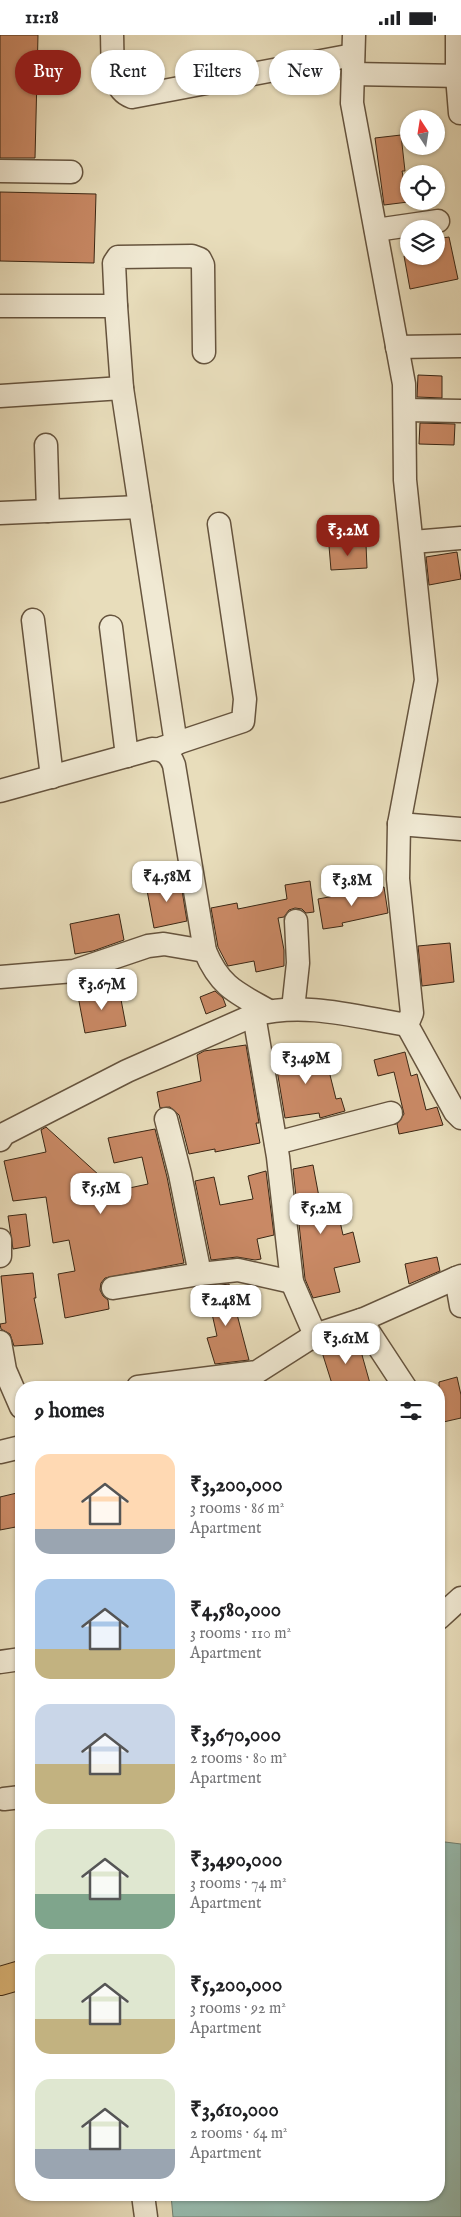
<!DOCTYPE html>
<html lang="en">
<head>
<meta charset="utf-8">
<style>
	body { margin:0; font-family:"IM FELL English",serif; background:#f6f6f6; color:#202124; height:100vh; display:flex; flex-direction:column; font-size:19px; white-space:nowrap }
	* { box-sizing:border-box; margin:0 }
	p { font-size:16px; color:#757577 }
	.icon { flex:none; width:28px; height:28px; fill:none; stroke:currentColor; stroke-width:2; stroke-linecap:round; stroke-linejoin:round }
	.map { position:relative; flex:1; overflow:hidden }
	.panel { position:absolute; left:15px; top:1346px; width:430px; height:820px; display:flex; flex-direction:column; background:#fff; border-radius:20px; box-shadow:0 1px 4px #0004 }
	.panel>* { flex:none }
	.hud { position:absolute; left:15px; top:15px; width:431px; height:45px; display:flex; gap:10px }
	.needle { width:32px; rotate:348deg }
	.controls { position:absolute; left:400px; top:75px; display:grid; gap:10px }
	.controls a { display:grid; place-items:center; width:45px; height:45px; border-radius:50%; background:#fff; box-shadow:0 1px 4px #0004; font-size:25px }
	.price { position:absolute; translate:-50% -42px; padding:0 11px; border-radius:10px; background:#fff; color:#222; font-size:16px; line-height:32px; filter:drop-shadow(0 1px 2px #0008) }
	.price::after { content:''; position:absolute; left:50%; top:30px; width:15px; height:11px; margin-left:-8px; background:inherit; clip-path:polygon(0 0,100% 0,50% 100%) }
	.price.on { background:#8f2418; color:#fff }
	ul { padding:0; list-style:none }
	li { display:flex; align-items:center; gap:15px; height:125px; padding:0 20px }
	li span { display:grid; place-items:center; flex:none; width:140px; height:100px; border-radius:15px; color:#555 }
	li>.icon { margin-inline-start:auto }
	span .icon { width:60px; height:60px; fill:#fffc; stroke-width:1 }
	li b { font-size:21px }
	h2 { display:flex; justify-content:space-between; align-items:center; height:60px; padding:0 20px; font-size:21px }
	.chip { padding:0 18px; border-radius:22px; background:#fff; box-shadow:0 1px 4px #0004; font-size:18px; line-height:45px }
	.chip.on { background:#8f2418; color:#fff }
	.status { display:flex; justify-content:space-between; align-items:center; height:35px; padding:0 25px; background:#fff; direction:ltr }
	.status svg { height:14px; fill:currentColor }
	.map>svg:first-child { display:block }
	.water { fill:#97bcb0; stroke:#728072 }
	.building { fill:#c98965; stroke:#3b2714 }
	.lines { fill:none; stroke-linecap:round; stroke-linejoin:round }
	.minor-casing { stroke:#66543e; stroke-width:25 }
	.major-casing { stroke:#3b2714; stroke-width:30 }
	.minor { stroke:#f0e9d3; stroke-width:22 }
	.major { stroke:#e4be7e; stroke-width:28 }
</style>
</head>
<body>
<div class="status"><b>11:18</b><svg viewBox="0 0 49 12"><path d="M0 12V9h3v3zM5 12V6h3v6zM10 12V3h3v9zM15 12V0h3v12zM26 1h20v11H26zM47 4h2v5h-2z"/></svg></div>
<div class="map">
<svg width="461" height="2182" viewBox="0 0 461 2182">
	<rect width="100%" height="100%" fill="#e8ddbb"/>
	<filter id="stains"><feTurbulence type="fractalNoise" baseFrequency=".004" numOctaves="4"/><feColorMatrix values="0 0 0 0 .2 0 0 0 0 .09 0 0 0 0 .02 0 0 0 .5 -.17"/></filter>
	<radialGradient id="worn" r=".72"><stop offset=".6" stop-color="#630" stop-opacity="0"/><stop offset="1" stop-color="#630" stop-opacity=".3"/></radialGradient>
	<polygon class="water" points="445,1807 461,1809 461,2182 173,2182 171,2160 439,2160 439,1810"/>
	<g class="building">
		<polygon points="0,0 38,0 35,123 0,123"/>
		<polygon points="401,100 405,136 402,136 408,167 384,170 375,103"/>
		<polygon points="0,157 96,159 94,228 0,226"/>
		<polygon points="449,202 458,244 410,254 404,221 436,221 436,204"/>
		<polygon points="418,340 442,341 442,363 417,362"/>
		<polygon points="420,388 455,389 454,410 419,409"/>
		<polygon points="366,509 367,533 331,535 329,511"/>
		<polygon points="457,517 461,544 429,550 426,522"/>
		<polygon points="180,843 187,886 154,893 146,850"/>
		<polygon points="310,846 314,877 306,878 302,874 295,873 289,875 284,882 278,883 284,915 284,931 256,937 254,926 228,931 218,912 211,873 237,868 238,874 287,864 285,850"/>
		<polygon points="384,852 388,878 342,888 343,891 323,894 318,864"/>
		<polygon points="119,879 124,905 93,916 75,919 70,889"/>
		<polygon points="450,908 454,947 422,951 418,911"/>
		<polygon points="119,954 126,991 85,998 78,961"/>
		<polygon points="215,956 223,963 226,971 206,979 200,962"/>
		<polygon points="246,1010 259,1088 256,1088 260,1108 215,1117 215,1114 189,1119 179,1080 170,1072 160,1073 157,1057 201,1046 197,1020 204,1016"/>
		<polygon points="297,1014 298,1022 324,1016 336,1064 341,1063 345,1076 320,1083 319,1078 285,1083 274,1017"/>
		<polygon points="405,1017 411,1041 417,1039 426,1075 437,1072 443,1090 399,1099 397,1089 404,1079 394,1037 378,1041 374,1025"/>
		<polygon points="46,1092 121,1160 120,1155 148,1149 142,1122 114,1128 108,1103 155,1094 167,1142 184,1228 105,1243 101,1248 100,1255 103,1261 108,1265 109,1274 65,1283 58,1239 75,1236 69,1205 53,1208 46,1162 13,1166 4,1126 46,1117 41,1095"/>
		<polygon points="313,1130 319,1162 334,1159 343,1200 353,1197 360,1227 334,1233 340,1257 313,1263 305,1244 293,1134"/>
		<polygon points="266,1136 274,1200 257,1204 261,1224 255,1225 237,1222 211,1225 195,1146 214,1142 220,1170 253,1164 248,1141"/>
		<polygon points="26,1179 30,1211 13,1214 8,1181"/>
		<polygon points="437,1222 440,1236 409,1249 405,1229"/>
		<polygon points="33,1238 36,1263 34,1263 43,1309 14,1311 10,1299 1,1294 0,1289 6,1288 1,1241"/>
		<polygon points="229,1249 249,1325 215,1329 207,1303 217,1301 206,1252"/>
		<polygon points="357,1303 364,1319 362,1320 371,1352 333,1352 321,1314"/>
		<polygon points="457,1342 461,1360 461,1383 439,1388 439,1347"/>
		<polygon points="21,1457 21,1491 0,1495 0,1462"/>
	</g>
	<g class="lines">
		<g class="minor-casing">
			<g id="minor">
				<path d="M112,0C113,20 109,54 132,62L353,20"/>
				<polyline points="354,0 352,68 404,349 405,445 426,645 399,789 398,844 412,978 407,990"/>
				<polyline points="457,0 457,41 460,78"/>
				<polyline points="353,39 461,41"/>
				<polyline points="0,136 71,137"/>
				<polyline points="376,195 438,186"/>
				<polyline points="0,271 116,271 122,353"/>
				<polyline points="116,271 114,228 118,222 192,221 200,224 203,230 204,317"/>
				<polyline points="397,312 461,311"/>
				<polyline points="0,361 122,353 176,709"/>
				<polyline points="405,375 461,376"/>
				<polyline points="46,410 48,476"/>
				<polyline points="0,478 140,472"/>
				<polyline points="413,507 461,503"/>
				<polyline points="33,585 52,742"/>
				<polyline points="111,592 127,721"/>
				<polyline points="162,713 243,686 245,664 219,489"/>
				<path d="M0,756L152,714C164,714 170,719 174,730L205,916C220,952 237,958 269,976"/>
				<polyline points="399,789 461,794"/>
				<polyline points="0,942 74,936 148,911 164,909 205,916"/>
				<polyline points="293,974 298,928 296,886"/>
				<polyline points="254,980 278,1122 292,1247 315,1300"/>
				<polyline points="407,990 455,1077 461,1083"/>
				<polyline points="166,1084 180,1139 200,1239"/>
				<path d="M0,1105L4,1099L127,1036L254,980C304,966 357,982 407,990"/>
				<polyline points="276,1108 391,1078"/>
				<polyline points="0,1205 0,1221"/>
				<polyline points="461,1241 456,1243 461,1271"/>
				<polyline points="113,1253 200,1239 238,1235 292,1247"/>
				<polyline points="361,1285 405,1352"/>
				<polyline points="0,1307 5,1335 21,1372"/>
				<polyline points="138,1352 257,1337 315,1300 364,1284 456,1243"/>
				<polyline points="0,1417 21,1412"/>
				<polyline points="439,1583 461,1563"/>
				<polyline points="0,1627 21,1624"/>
				<polyline points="4,1764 21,1762"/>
				<polyline points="143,2160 146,2182"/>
			</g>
		</g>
		<g class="major-casing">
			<polyline id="major" points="0,1946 21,1940"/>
		</g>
		<use href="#minor" class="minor"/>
		<use href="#major" class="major"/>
	</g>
	<rect width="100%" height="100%" filter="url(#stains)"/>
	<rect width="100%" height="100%" fill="url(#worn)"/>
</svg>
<div class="controls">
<a><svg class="needle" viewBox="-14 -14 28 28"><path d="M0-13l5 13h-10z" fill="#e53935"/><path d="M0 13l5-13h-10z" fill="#757577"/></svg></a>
<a><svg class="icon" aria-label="locate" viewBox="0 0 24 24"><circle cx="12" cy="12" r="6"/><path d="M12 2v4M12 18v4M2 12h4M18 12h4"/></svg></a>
<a><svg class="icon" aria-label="layers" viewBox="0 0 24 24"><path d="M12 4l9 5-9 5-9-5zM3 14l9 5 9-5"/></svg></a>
</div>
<b class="price on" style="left:348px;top:522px">₹3.2M</b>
<b class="price" style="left:167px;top:868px">₹4.58M</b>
<b class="price" style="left:352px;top:872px">₹3.8M</b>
<b class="price" style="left:102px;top:976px">₹3.67M</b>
<b class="price" style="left:306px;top:1050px">₹3.49M</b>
<b class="price" style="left:101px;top:1180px">₹5.5M</b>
<b class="price" style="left:321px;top:1200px">₹5.2M</b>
<b class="price" style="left:226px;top:1292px">₹2.48M</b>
<b class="price" style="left:346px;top:1330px">₹3.61M</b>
<div class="hud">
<a class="chip on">Buy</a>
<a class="chip">Rent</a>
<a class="chip">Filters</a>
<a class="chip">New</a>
</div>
<section class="panel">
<h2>9 homes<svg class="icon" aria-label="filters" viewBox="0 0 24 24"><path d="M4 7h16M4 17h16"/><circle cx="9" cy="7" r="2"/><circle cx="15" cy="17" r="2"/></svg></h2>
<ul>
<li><span style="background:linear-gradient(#ffd9b3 75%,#9aa5b1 0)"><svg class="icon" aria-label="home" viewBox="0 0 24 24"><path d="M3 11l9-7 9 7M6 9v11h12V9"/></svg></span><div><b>₹3,200,000</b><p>3 rooms · 86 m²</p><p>Apartment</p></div></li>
<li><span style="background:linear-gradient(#a9c7e8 70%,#c2b280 0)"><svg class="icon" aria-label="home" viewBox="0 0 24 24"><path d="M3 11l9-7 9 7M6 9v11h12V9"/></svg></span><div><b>₹4,580,000</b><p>3 rooms · 110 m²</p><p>Apartment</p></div></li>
<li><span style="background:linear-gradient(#c9d6e8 60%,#c2b280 0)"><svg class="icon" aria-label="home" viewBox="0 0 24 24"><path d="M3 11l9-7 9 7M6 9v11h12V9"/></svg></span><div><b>₹3,670,000</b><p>2 rooms · 80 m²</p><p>Apartment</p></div></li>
<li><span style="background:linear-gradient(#dfe7d0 65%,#7fa58c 0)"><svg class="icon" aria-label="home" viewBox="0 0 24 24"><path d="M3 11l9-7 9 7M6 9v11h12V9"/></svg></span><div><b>₹3,490,000</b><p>3 rooms · 74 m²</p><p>Apartment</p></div></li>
<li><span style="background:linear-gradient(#dfe7d0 65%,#c2b280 0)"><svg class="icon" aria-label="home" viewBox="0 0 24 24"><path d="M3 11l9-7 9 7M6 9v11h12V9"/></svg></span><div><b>₹5,200,000</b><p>3 rooms · 92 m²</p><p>Apartment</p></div></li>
<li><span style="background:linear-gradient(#dfe7d0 70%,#9aa5b1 0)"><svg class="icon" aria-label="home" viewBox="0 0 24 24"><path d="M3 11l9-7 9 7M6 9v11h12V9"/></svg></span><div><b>₹3,610,000</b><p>2 rooms · 64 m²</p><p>Apartment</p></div></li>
</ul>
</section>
</div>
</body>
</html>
